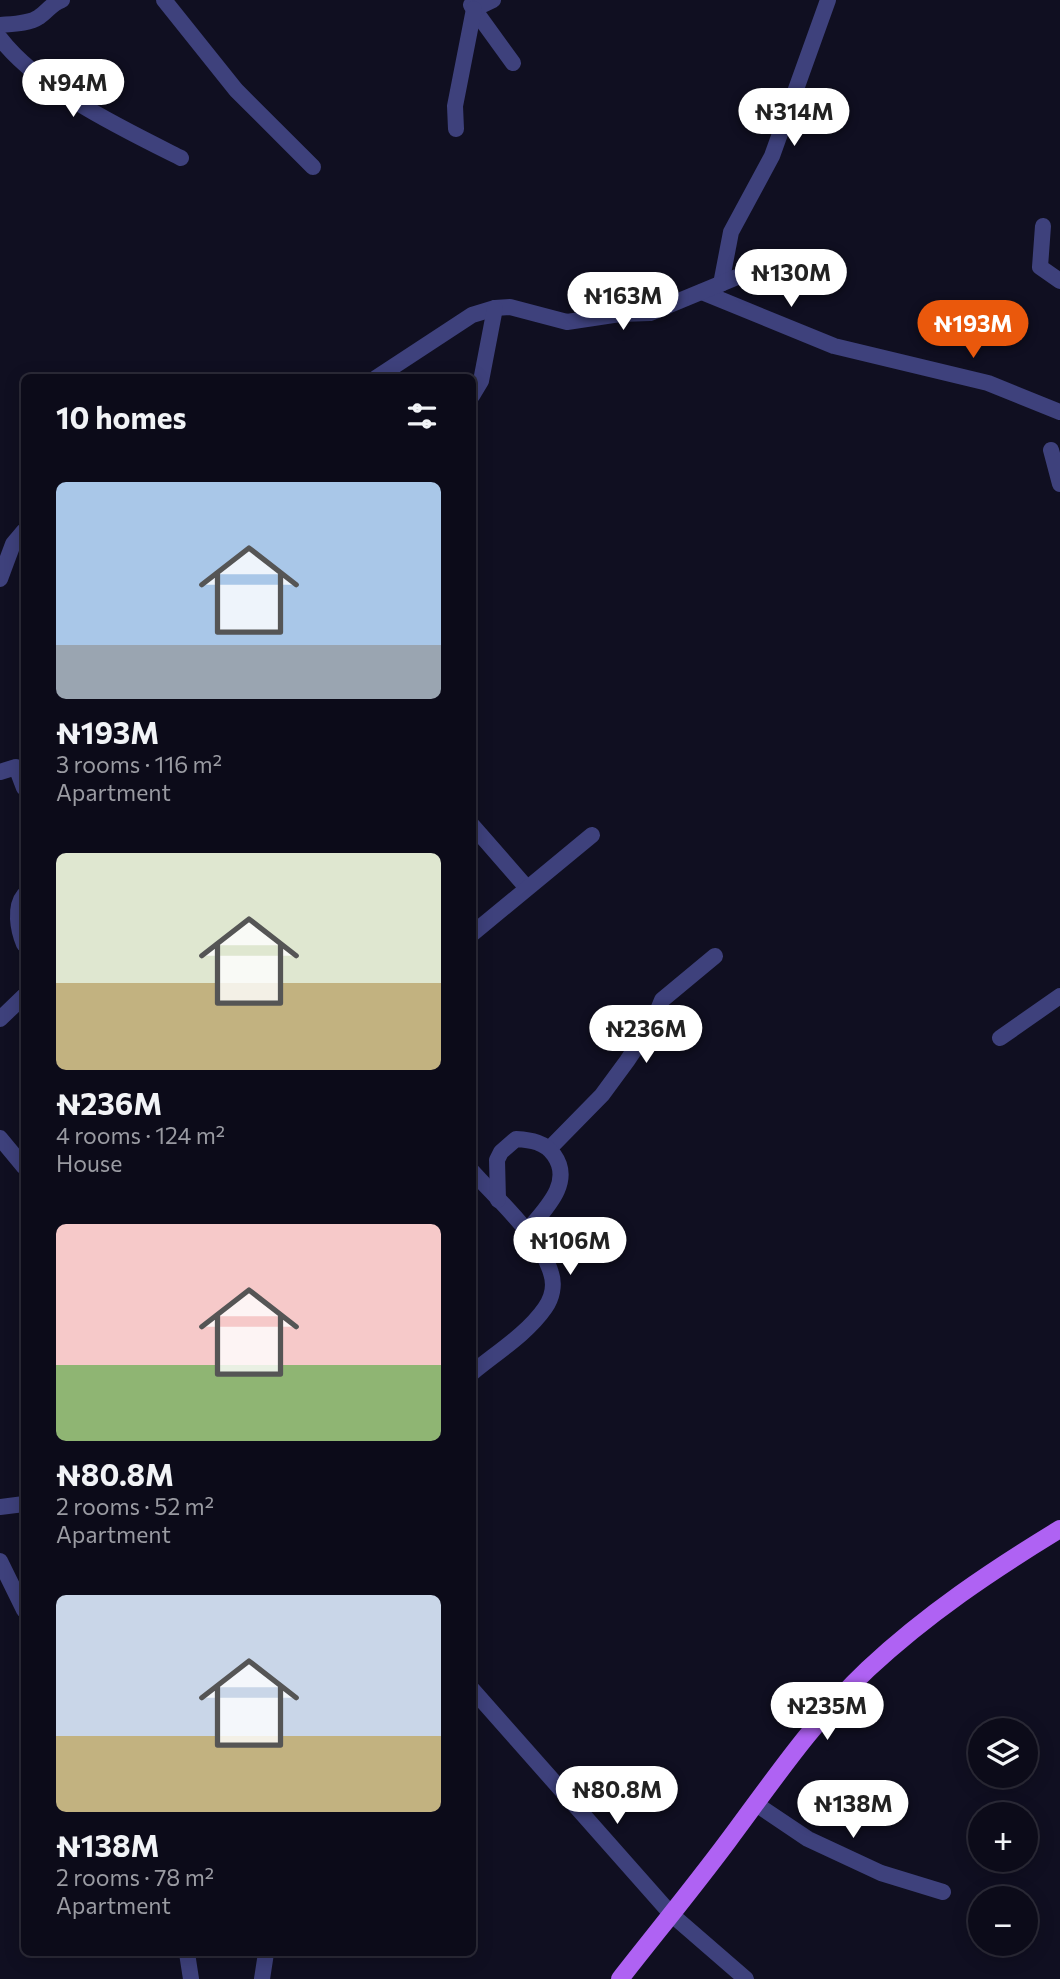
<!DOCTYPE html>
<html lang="en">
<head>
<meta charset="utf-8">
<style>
	body { margin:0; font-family:Commissioner,sans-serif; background:#1a1926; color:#f1f3f6; height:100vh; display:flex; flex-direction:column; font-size:26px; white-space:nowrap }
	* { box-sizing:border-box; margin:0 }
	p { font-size:23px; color:#9a9ba2 }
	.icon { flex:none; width:38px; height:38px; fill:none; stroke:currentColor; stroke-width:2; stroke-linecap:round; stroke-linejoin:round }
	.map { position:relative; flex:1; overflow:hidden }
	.details { position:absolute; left:21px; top:374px; width:455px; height:1582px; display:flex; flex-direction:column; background:#0c0b19; border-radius:10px; box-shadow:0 4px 18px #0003,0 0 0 2px #2c2b38 }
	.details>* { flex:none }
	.controls { position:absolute; left:968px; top:1718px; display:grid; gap:14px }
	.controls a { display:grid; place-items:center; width:70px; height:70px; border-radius:50%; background:#0c0b19; box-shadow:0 4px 18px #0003,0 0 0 2px #2c2b38; font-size:35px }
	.price { position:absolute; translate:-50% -60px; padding:0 16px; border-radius:24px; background:#fff; color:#222; font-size:23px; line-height:46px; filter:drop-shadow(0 2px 4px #0008) }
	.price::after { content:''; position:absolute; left:50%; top:42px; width:21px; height:16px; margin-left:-10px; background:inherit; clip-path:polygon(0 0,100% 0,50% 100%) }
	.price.selected { background:#ea580c; color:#fff }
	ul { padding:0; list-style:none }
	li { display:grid; align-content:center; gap:14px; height:371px; padding:0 35px }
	li span { display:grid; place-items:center; height:217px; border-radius:10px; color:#555 }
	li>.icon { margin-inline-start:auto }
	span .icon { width:126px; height:126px; fill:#fffc; stroke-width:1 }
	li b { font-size:30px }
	h2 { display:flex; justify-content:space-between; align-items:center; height:84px; padding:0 35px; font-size:30px }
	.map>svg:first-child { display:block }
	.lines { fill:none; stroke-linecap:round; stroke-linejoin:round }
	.minor { stroke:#3e417c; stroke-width:16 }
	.major { stroke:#af62f3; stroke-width:18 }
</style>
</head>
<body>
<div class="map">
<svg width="1060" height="1979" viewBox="0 0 1060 1979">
	<rect width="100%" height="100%" fill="#100f21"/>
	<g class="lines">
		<g class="minor">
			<polyline points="164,0 236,90 313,167"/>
			<polyline points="471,5 513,63"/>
			<polyline points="474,9 493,0"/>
			<path d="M0,25C12,24 29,24 39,17C48,11 52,3 62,0"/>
			<path d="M0,38C39,89 123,129 181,158"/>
			<polyline points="456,129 455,106 474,9"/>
			<polyline points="1043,226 1040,267 1060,281"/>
			<polyline points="721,284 731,232 772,156 828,0"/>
			<polyline points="702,292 834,346 988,383 1060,412"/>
			<polyline points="376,378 472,315 495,308 510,307 567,322 620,314 650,313 737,277"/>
			<polyline points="472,396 481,381 495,308"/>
			<polyline points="1051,450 1060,484"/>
			<polyline points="0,579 13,544 24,531"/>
			<polyline points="0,772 16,767 24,788"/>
			<polyline points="472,825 527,888"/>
			<path d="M24,895C14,907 18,930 24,944"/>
			<polyline points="472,934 592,835"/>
			<polyline points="0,1019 24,996"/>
			<polyline points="1000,1038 1060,996"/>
			<polyline points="0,1138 24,1167"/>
			<polyline points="550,1148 602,1095 627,1061 653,1022 662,1000 715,956"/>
			<path d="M472,1171C496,1198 541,1238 551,1273C555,1285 552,1298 545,1308C527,1334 496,1353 472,1373"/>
			<path d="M498,1200L497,1160L501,1152L516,1139C531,1140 545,1142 554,1155C574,1183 544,1210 527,1231"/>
			<polyline points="0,1507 24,1504"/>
			<polyline points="0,1561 24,1610"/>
			<polyline points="472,1689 671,1914 746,1979"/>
			<polyline points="756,1804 808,1839 881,1873 943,1892"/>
			<polyline points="187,1953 191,1979"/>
			<polyline points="262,1979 266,1953"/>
		</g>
		<path class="major" d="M620,1979C656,1933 693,1888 728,1841C772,1782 814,1720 868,1669C927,1614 991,1571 1060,1529"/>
	</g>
</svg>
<div class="controls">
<a><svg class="icon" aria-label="layers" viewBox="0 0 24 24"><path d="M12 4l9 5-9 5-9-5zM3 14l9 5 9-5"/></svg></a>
<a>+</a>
<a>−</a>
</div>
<b class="price" style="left:73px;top:119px">₦94M</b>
<b class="price" style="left:794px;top:148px">₦314M</b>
<b class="price" style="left:791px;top:309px">₦130M</b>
<b class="price" style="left:623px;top:332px">₦163M</b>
<b class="price selected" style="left:973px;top:360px">₦193M</b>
<b class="price" style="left:646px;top:1065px">₦236M</b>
<b class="price" style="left:570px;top:1277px">₦106M</b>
<b class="price" style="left:827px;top:1742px">₦235M</b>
<b class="price" style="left:617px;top:1826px">₦80.8M</b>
<b class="price" style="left:853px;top:1840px">₦138M</b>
<section class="details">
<h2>10 homes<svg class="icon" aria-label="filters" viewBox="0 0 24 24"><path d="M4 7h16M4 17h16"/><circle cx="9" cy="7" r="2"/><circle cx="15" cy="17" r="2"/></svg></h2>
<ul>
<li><span style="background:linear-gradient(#a9c7e8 75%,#9aa5b1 0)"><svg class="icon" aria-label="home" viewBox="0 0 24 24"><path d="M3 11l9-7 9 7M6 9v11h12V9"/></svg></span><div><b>₦193M</b><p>3 rooms · 116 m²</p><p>Apartment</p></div></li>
<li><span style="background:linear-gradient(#dfe7d0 60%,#c2b280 0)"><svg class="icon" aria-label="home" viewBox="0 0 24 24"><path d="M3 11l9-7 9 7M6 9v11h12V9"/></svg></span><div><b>₦236M</b><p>4 rooms · 124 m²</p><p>House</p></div></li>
<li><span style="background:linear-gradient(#f6c9c9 65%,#8fb573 0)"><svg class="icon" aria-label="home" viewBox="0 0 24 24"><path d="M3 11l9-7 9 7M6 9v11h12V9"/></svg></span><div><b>₦80.8M</b><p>2 rooms · 52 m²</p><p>Apartment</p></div></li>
<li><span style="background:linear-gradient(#c9d6e8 65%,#c2b280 0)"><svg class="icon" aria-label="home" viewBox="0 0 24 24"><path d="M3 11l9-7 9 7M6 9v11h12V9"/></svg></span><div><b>₦138M</b><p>2 rooms · 78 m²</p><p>Apartment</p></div></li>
</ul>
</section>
</div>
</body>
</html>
